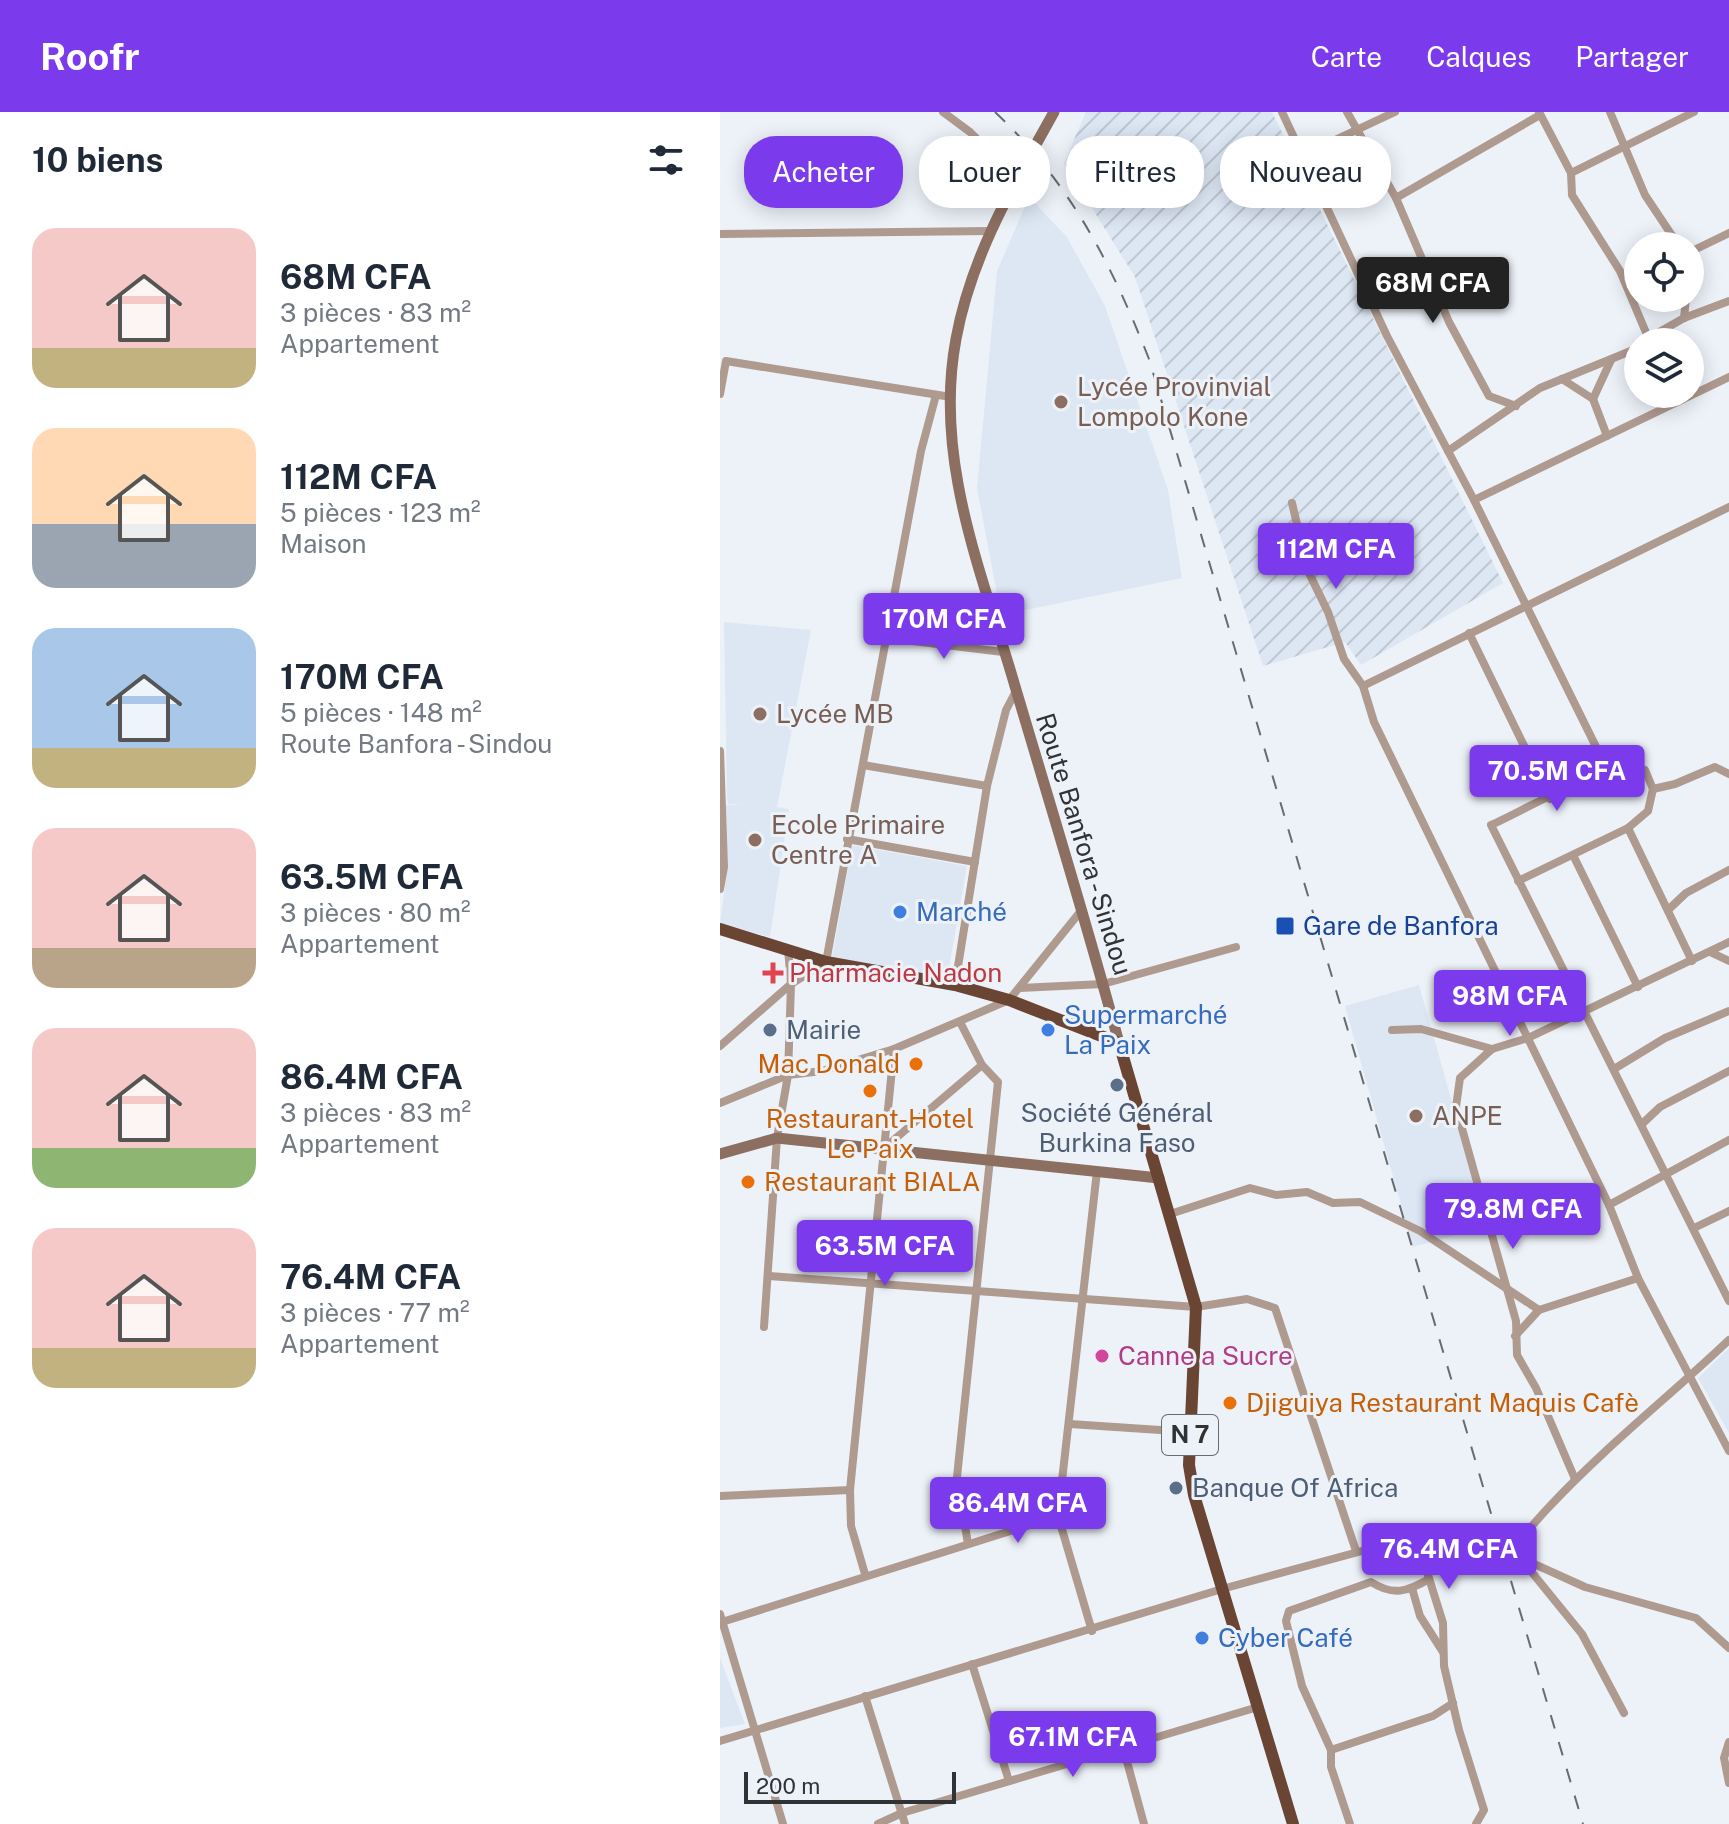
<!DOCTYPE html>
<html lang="fr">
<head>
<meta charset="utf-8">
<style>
	body { margin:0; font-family:"Public Sans",sans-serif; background:#f6f6f7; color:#1f2937; height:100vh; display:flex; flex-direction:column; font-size:30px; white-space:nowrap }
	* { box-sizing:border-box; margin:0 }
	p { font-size:26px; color:#747a83 }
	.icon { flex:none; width:44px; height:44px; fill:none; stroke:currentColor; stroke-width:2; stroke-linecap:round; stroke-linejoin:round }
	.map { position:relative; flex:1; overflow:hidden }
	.sheet { display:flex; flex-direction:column; background:#fff; width:720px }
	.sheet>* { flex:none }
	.hud { position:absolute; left:24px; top:24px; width:760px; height:72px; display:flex; gap:16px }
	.tools { position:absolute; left:904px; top:120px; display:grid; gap:16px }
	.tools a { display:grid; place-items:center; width:80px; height:80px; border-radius:50%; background:#fff; box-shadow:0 4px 20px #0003; font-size:40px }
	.scale { position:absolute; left:24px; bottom:20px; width:212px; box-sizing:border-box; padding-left:8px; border:4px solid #303234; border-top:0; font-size:22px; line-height:28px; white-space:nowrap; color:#303234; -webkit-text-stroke:6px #edf2f9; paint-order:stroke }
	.price { position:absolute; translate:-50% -68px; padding:0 18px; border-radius:8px; background:#7c3aed; color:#fff; font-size:26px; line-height:52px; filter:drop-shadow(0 2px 4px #0008) }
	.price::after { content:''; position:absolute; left:50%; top:48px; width:24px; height:18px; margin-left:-12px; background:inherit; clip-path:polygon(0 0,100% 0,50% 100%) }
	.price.on { background:#222; color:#fff }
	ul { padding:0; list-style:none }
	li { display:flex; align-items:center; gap:24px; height:200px; padding:0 32px }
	li span { display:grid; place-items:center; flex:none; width:224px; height:160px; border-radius:24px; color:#555 }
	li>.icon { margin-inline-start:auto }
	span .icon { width:96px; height:96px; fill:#fffc; stroke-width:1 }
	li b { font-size:34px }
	h2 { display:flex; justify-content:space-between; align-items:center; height:96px; padding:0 32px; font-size:34px }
	.tag { padding:0 28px; border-radius:32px; background:#fff; box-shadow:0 4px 20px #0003; font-size:28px; line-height:72px }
	.tag.on { background:#7c3aed; color:#fff }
	header { display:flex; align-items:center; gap:48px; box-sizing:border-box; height:112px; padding:0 40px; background:#7c3aed; color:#fff }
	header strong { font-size:38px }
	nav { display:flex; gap:44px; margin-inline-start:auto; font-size:28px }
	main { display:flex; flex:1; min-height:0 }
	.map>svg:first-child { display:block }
	.built { fill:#dde7f4 }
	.industrial { fill:url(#industrial-furrows) }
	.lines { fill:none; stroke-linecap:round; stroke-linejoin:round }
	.minor { stroke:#af9a90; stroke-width:8 }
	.secondary { stroke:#8d6f61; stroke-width:11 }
	.trunk { stroke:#6a4533; stroke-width:12 }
	.rail { stroke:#686b6f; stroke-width:2; stroke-dasharray:14 14; stroke-linecap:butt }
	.education-dot { fill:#8d6e63; stroke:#edf2f9; stroke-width:3 }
	.shop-dot { fill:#3f7fe0; stroke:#edf2f9; stroke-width:3 }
	.transit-dot { fill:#1a4fb4; stroke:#edf2f9; stroke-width:3 }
	.health-dot { fill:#e0444e; stroke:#edf2f9; stroke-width:3 }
	.service-dot { fill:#5c6f8a; stroke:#edf2f9; stroke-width:3 }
	.food-dot { fill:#e8710a; stroke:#edf2f9; stroke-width:3 }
	.hotel-dot { fill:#d1479c; stroke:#edf2f9; stroke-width:3 }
	.labels { text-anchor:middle; stroke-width:6; stroke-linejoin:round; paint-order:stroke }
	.shield { fill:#edf2f9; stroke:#696c6f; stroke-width:2 }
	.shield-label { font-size:24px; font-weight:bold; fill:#303234 }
	.education-label { font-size:26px; fill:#785e54; stroke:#edf2f9; text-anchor:start }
	.street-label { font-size:26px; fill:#303234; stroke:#edf2f9 }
	.shop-label { font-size:26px; fill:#366cbe; stroke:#edf2f9; text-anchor:start }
	.transit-label { font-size:26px; fill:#164399; stroke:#edf2f9; text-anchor:start }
	.health-label { font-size:26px; fill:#be3a42; stroke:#edf2f9; text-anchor:start }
	.service-label { font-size:26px; fill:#4e5e75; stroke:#edf2f9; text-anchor:start }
	.food-label { font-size:26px; fill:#c56008; stroke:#edf2f9; text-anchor:start }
	.hotel-label { font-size:26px; fill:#b23c85; stroke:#edf2f9; text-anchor:start }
</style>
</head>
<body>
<header>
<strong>Roofr</strong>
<nav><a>Carte</a><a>Calques</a><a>Partager</a></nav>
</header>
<main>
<section class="sheet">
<h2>10 biens<svg class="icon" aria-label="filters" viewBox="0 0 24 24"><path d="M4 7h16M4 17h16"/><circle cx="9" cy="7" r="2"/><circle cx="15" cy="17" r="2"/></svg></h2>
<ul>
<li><span style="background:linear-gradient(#f6c9c9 75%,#c2b280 0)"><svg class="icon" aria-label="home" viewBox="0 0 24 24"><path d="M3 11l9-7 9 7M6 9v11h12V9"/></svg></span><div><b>68M CFA</b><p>3 pièces · 83 m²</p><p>Appartement</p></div></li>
<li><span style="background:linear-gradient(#ffd9b3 60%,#9aa5b1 0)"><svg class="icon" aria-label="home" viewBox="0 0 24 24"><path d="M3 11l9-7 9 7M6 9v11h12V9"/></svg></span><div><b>112M CFA</b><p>5 pièces · 123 m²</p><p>Maison</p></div></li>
<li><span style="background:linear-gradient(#a9c7e8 75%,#c2b280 0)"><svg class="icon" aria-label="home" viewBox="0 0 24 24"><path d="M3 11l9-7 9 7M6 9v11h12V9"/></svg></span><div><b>170M CFA</b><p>5 pièces · 148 m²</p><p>Route Banfora - Sindou</p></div></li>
<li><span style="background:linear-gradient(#f6c9c9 75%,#b9a48a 0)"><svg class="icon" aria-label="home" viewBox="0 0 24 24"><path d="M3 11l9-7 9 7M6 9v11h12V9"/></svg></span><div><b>63.5M CFA</b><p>3 pièces · 80 m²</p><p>Appartement</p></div></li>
<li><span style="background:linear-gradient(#f6c9c9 75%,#8fb573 0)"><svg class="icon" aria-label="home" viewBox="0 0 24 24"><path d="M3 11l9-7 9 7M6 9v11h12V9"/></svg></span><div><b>86.4M CFA</b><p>3 pièces · 83 m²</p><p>Appartement</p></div></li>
<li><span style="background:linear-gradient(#f6c9c9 75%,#c2b280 0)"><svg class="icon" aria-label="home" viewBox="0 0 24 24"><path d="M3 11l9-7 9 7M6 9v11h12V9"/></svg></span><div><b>76.4M CFA</b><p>3 pièces · 77 m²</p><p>Appartement</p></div></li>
</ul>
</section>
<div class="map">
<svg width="1009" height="1712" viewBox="0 0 1009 1712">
	<defs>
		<pattern id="industrial-furrows" width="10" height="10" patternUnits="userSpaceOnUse" patternTransform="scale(2)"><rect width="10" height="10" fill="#dde7f4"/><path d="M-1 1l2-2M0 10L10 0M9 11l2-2" fill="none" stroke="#bec7d2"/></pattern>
	</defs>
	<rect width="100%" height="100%" fill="#edf2f9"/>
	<g class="built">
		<polygon points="309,85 347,125 385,194 448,378 462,466 281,503 257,376 277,159"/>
		<polygon points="4,510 91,518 57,695 69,697 50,825 0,811 7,760 6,693 22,693 8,692 7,685"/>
		<polygon points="132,733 247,754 227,867 112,846"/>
		<polygon points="699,873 767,1114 693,1135 625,894"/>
		<polygon points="1009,1236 1009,1321 978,1266"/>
		<polygon points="0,1546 25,1612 0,1616"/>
	</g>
	<polygon class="industrial" points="366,0 552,0 783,471 641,553 625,530 543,554 415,165 344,51"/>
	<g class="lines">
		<g class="minor">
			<polyline points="223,0 250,20 297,66"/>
			<polyline points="562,0 667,224 754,388 888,659"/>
			<polyline points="627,0 676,86 820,3"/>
			<polyline points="819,0 851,61 852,83 900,159 930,230"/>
			<polyline points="890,0 925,83 959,134"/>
			<polyline points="583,43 675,0"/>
			<polyline points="851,61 974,0"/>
			<polyline points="676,86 729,210 769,284 796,294"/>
			<polyline points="0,122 270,119"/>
			<polyline points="970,140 1009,121"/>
			<polyline points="964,206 966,186"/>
			<polyline points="927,227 964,206 1009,189"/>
			<polyline points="842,267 873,287 887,324"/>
			<polyline points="0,282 6,249 231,285"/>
			<polyline points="873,287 891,248"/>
			<polyline points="728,339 820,276 918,236"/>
			<polyline points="754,388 1009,265"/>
			<polyline points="572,391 588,459 608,500 624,547 643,574 654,610 889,1093 918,1166 1009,1339"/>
			<polyline points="749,521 830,687"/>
			<polyline points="168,526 283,540"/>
			<polyline points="643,574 1009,395"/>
			<polyline points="0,639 4,755 0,777"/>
			<polyline points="143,653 267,674"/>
			<path d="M1009,662L995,655L955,672L933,677L925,658C884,649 810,696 771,713L1009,1189"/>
			<polyline points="908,716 928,699 933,677"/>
			<polyline points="127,727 255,750"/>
			<polyline points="853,743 918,875"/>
			<polyline points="798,769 908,716 972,849"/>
			<polyline points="948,798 966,781 1009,758"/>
			<polyline points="990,840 1009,849"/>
			<polyline points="235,873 267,674 286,598 296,579"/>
			<polyline points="300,876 383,872 516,835"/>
			<polyline points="240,910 262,953 278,970 237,1365 248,1432"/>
			<polyline points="672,918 701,917 772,937"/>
			<polyline points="0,934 71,872 106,850 201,339 216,283"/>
			<polyline points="894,957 945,926 1009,899"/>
			<polyline points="0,991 68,963 102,959 174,937 289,888 360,800"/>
			<polyline points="922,1012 940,995 1009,959"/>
			<polyline points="163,1037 262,953"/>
			<polyline points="889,1093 1009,1028"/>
			<polyline points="450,1102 530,1076 556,1083 587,1080 613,1091 640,1090 700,1119 819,1198"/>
			<polyline points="974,1116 1009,1099"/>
			<polyline points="49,1164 476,1195 527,1187 555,1196 636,1439"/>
			<polyline points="44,1215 57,1026 68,963 71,872 68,837"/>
			<polyline points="795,1224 819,1198 918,1166"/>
			<polyline points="350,1312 470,1320"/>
			<polyline points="855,1367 816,1276 797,1243 796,1209 736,995 740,966 772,937 808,926 1009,830"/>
			<polyline points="0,1384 130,1378"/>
			<polyline points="709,1423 703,1447 723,1511 724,1554 739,1618 764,1698 756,1712"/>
			<polyline points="781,1437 865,1475 976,1506 1009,1536"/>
			<polyline points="801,1447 862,1522 904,1601"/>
			<polyline points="145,1462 131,1414 130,1378 174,937"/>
			<polyline points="692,1476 700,1504 723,1540"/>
			<polyline points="0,1502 63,1712"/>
			<polyline points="2,1510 338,1404"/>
			<polyline points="372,1519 338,1404 377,1059"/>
			<polyline points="252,1552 289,1669"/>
			<polyline points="145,1584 185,1712"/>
			<path d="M0,1629L502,1477L701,1423C727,1423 752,1442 778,1437C799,1434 815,1409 829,1395C885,1335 950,1284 1009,1228"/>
			<polyline points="1009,1630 1004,1646 1009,1671"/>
			<polyline points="403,1635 424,1712"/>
			<path d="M611,1638L582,1574L566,1509L569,1499L651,1470C673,1484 687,1480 709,1467"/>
			<polyline points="158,1712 182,1701 538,1595"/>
			<polyline points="630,1712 611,1655 611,1638 713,1604 733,1591"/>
		</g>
		<g class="secondary">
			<path d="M334,0C294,72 251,144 236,227C214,344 259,454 292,564C328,686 366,808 399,931"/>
			<polyline points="0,1042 57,1026 439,1066"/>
		</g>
		<polyline class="trunk" points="0,817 106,850 235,873 289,888 399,931 476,1195 469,1353 474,1383 573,1712"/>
		<path class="rail" d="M275,0C351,72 391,151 429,247L863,1712"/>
	</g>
	<g class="education-dot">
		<circle cx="341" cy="290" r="8"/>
		<circle cx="40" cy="602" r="8"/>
		<circle cx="35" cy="728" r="8"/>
		<circle cx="696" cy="1004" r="8"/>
	</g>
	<g class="shop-dot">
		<circle cx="180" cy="800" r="8"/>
		<circle cx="328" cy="918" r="8"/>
		<circle cx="482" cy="1526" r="8"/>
	</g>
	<rect class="transit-dot" x="555" y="804" width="20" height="20" rx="4"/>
	<path class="health-dot" d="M49 849h8v8h8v8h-8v8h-8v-8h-8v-8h8z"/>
	<g class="service-dot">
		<circle cx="50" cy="918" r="8"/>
		<circle cx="397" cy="973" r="8"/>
		<circle cx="456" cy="1376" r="8"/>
	</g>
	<g class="food-dot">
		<circle cx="196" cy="952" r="8"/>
		<circle cx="150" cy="979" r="8"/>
		<circle cx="28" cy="1070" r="8"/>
		<circle cx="510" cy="1291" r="8"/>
	</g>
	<circle class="hotel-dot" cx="382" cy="1244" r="8"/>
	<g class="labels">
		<rect class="shield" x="442" y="1303" width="56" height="40" rx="6"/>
		<g class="shield-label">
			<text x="470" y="1331">N 7</text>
		</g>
		<g class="education-label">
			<text x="357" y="284">Lycée Provinvial<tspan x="357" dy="30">Lompolo Kone</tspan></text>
			<text x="56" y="611">Lycée MB</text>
			<text x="51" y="722">Ecole Primaire<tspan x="51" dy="30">Centre A</tspan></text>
			<text x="712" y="1013">ANPE</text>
		</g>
		<g class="street-label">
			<text transform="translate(364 732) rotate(73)" y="9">Route Banfora - Sindou</text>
		</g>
		<g class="shop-label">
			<text x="196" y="809">Marché</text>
			<text x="344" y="912">Supermarché<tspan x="344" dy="30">La Paix</tspan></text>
			<text x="498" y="1535">Cyber Café</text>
		</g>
		<g class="transit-label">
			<text x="583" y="823">Gare de Banfora</text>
		</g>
		<g class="health-label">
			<text x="69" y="870">Pharmacie Nadon</text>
		</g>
		<g class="service-label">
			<text x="66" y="927">Mairie</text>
			<text x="397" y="1010" text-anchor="middle">Société Général<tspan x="397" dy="30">Burkina Faso</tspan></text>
			<text x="472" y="1385">Banque Of Africa</text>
		</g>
		<g class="food-label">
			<text x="180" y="961" text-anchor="end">Mac Donald</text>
			<text x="150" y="1016" text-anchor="middle">Restaurant-Hotel<tspan x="150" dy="30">Le Paix</tspan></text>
			<text x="44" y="1079">Restaurant BIALA</text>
			<text x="526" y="1300">Djiguiya Restaurant Maquis Cafè</text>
		</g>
		<g class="hotel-label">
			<text x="398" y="1253">Canne a Sucre</text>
		</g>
	</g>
</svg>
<div class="tools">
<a><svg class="icon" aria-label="locate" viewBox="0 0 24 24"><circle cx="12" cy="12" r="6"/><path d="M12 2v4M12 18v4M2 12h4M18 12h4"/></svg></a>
<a><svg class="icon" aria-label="layers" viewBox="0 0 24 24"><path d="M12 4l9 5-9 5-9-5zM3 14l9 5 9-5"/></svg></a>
</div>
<div class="scale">200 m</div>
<b class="price on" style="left:713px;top:213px">68M CFA</b>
<b class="price" style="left:616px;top:479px">112M CFA</b>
<b class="price" style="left:224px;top:549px">170M CFA</b>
<b class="price" style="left:837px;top:701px">70.5M CFA</b>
<b class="price" style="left:790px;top:926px">98M CFA</b>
<b class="price" style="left:793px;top:1139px">79.8M CFA</b>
<b class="price" style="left:165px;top:1176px">63.5M CFA</b>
<b class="price" style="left:298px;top:1433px">86.4M CFA</b>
<b class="price" style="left:729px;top:1479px">76.4M CFA</b>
<b class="price" style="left:353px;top:1667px">67.1M CFA</b>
<div class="hud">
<a class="tag on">Acheter</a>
<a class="tag">Louer</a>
<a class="tag">Filtres</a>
<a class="tag">Nouveau</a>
</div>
</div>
</main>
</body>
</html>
